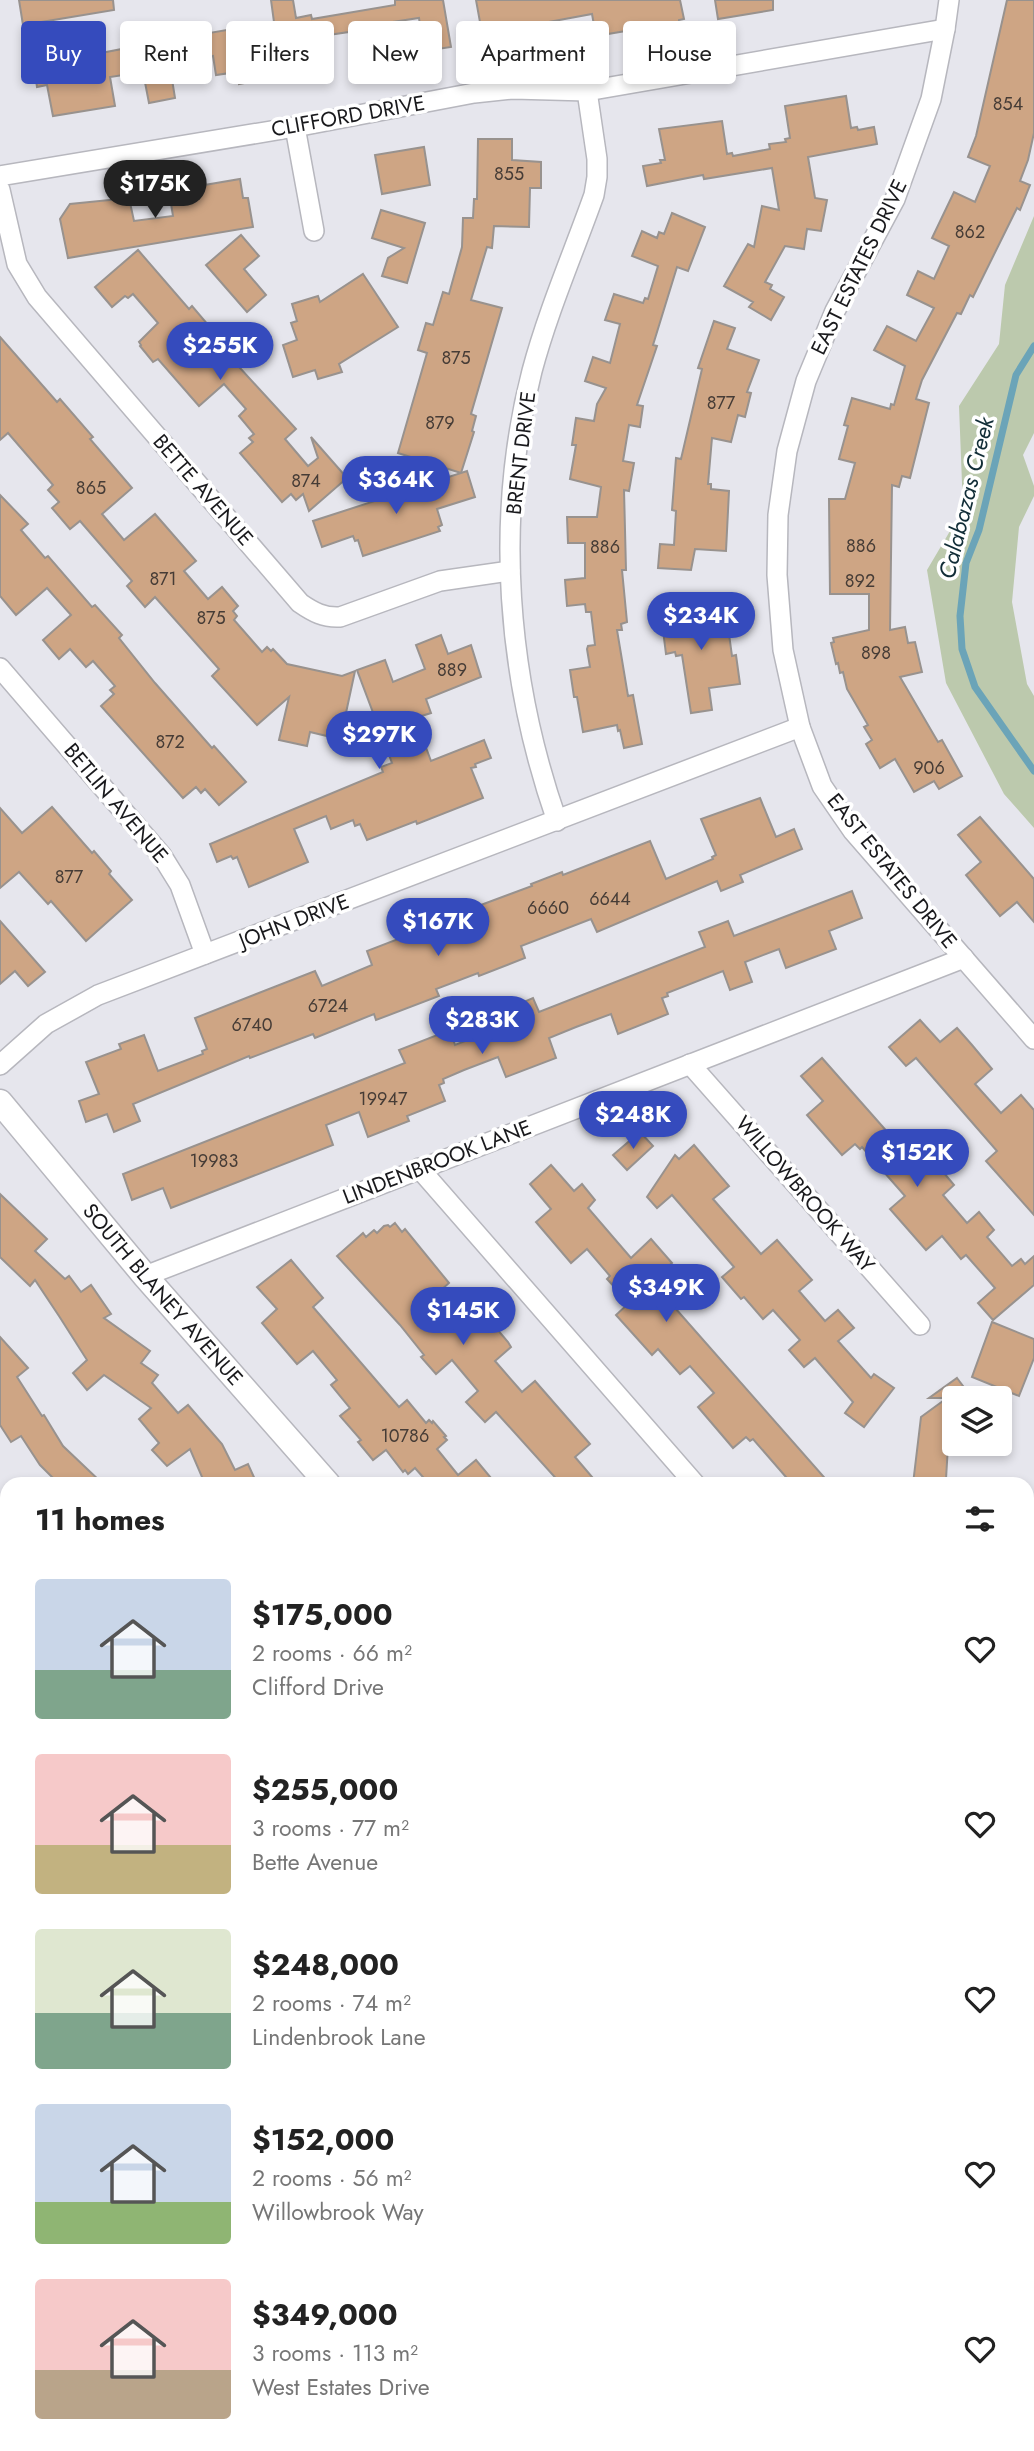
<!DOCTYPE html>
<html lang="en">
<head>
<meta charset="utf-8">
<style>
	body { margin:0; font-family:Jost,sans-serif; background:#f6f6f6; color:#222; height:100vh; display:flex; flex-direction:column; font-size:26px; white-space:nowrap }
	* { box-sizing:border-box; margin:0 }
	p { font-size:23px; color:#767676 }
	.icon { flex:none; width:38px; height:38px; fill:none; stroke:currentColor; stroke-width:2; stroke-linecap:round; stroke-linejoin:round }
	.map { position:relative; flex:1; overflow:hidden }
	.panel { position:absolute; left:0px; top:1477px; width:1034px; height:975px; display:flex; flex-direction:column; background:#fff; border-radius:21px 21px 0 0; box-shadow:0 4px 10px #0003 }
	.panel>* { flex:none }
	.banner { position:absolute; left:21px; top:21px; width:992px; height:63px; display:flex; gap:14px }
	.controls { position:absolute; left:942px; top:1386px; display:grid; gap:14px }
	.controls a { display:grid; place-items:center; width:70px; height:70px; border-radius:7px; background:#fff; box-shadow:0 4px 10px #0003; font-size:35px }
	.price { position:absolute; translate:-50% -60px; padding:0 16px; border-radius:24px; background:#354bbd; color:#fff; font-size:23px; line-height:46px; filter:drop-shadow(0 2px 4px #0008) }
	.price::after { content:''; position:absolute; left:50%; top:42px; width:21px; height:16px; margin-left:-10px; background:inherit; clip-path:polygon(0 0,100% 0,50% 100%) }
	.price.active { background:#222; color:#fff }
	ul { padding:0; list-style:none }
	li { display:flex; align-items:center; gap:21px; height:175px; padding:0 35px }
	li span { display:grid; place-items:center; flex:none; width:196px; height:140px; border-radius:7px; color:#555 }
	li>.icon { margin-inline-start:auto }
	span .icon { width:84px; height:84px; fill:#fffc; stroke-width:1 }
	li b { font-size:30px }
	h2 { display:flex; justify-content:space-between; align-items:center; height:84px; padding:0 35px; font-size:30px }
	.pill { padding:0 24px; border-radius:7px; background:#fff; box-shadow:0 4px 10px #0003; font-size:24px; line-height:63px }
	.pill.active { background:#354bbd; color:#fff }
	.map>svg:first-child { display:block }
	.green { fill:#bcc9ad }
	.lines { fill:none; stroke-linecap:round; stroke-linejoin:round }
	.stream { stroke:#6ba4b8; stroke-width:7 }
	.building { fill:#cea584; stroke:#98928e; stroke-width:2 }
	.service-casing { stroke:#b7b7be; stroke-width:12 }
	.minor-casing { stroke:#b7b7be; stroke-width:22 }
	.tertiary-casing { stroke:#b7b7be; stroke-width:27 }
	.secondary-casing { stroke:#b7b7be; stroke-width:31 }
	.service { stroke:#fff; stroke-width:10 }
	.minor { stroke:#fff; stroke-width:19 }
	.tertiary { stroke:#fff; stroke-width:24 }
	.secondary { stroke:#fff; stroke-width:28 }
	.labels { text-anchor:middle; stroke-width:7; stroke-linejoin:round; paint-order:stroke }
	.number-label { font-size:18px; fill:#463c36 }
	.street-label { font-size:21px; fill:#19191c; stroke:#fff }
	.water-label { font-size:23px; font-style:italic; fill:#112d37; stroke:#fff }
</style>
</head>
<body>
<div class="map">
<svg width="1034" height="2451" viewBox="0 0 1034 2451">
	<rect width="100%" height="100%" fill="#e6e6ed"/>
	<polygon class="green" points="1034,216 1034,433 1023,455 1034,486 1034,496 1019,527 1012,602 1027,684 1034,696 1034,828 1004,794 946,683 927,570 963,509 959,406 999,344 1005,285"/>
	<g class="lines">
		<polyline class="stream" points="1034,346 1016,375 979,530 966,563 960,616 962,649 975,687 1034,771"/>
	</g>
	<g class="building">
		<polygon points="19,0 113,0 114,10 23,25"/>
		<polygon points="271,0 293,0 296,18 311,15 312,19 395,5 395,0 443,0 451,47 424,51 419,18 379,24 386,61 360,66 354,34 349,35 349,32 295,40 300,73 266,79 239,84 237,72 216,75 213,56 174,62 175,66 170,67 175,98 149,103 143,72 110,77 115,106 53,116 47,85 37,87 34,66 127,48 128,52 209,37 209,33 274,22"/>
		<polygon points="476,0 680,0 684,19 679,20 679,22 596,36 592,14 543,23 546,36 521,41 521,37 484,44"/>
		<polygon points="715,0 773,0 773,10 718,19"/>
		<polygon points="1007,0 1034,0 1034,133 1028,160 1020,181 1030,185 1020,210 1017,208 973,297 970,295 961,314 957,313 922,380 916,399 929,403 910,478 902,476 899,487 892,485 890,630 905,627 908,643 915,642 922,672 900,677 938,742 942,740 962,776 939,789 934,781 914,792 895,759 880,768 866,744 872,740 864,727 868,725 847,689 843,672 840,673 838,663 836,664 831,643 834,642 833,638 869,630 869,594 830,594 829,499 845,499 855,463 839,459 848,426 844,425 852,398 890,409 891,404 894,405 905,366 874,350 887,326 916,341 934,308 907,295 918,271 934,279 949,246 932,238 954,192 975,202 990,166 968,157 976,136"/>
		<polygon points="846,96 851,128 857,127 858,130 874,127 877,144 808,157 815,198 827,200 821,231 807,229 804,249 785,246 765,282 772,285 770,289 784,297 771,320 749,307 753,302 724,286 748,244 754,247 762,206 779,210 772,168 704,179 703,175 647,186 643,166 661,163 660,160 665,160 659,129 722,121 727,154 732,153 733,156 770,149 769,144 786,142 785,139 790,138 785,106"/>
		<polygon points="478,139 512,139 512,160 541,162 541,188 530,188 529,227 494,226 492,248 487,247 471,300 502,308 471,414 476,416 472,431 474,432 461,473 398,453 427,353 418,350 426,323 433,325 443,292 449,294 462,247 463,218 473,218 474,199 477,199"/>
		<polygon points="424,147 430,185 382,194 375,155"/>
		<polygon points="240,179 243,198 248,198 253,227 68,258 60,219 70,204 129,198 134,221 173,216 169,191"/>
		<polygon points="381,210 425,223 407,283 382,276 388,258 404,248 372,238"/>
		<polygon points="672,213 705,227 688,271 677,267 653,345 657,346 637,405 643,406 640,427 629,425 623,461 634,463 629,491 624,490 626,570 622,570 627,622 621,624 622,630 617,630 628,696 633,695 642,744 624,748 620,730 618,731 617,725 583,732 577,697 574,697 570,670 590,667 587,649 588,646 595,645 591,612 586,612 585,604 567,606 565,580 585,578 585,543 568,543 567,517 597,517 601,487 570,479 576,445 572,445 576,418 594,421 597,404 606,388 585,381 593,357 610,363 620,324 605,320 614,294 643,303 645,298 648,299 658,266 632,256 642,231 657,238 659,232 664,234"/>
		<polygon points="241,235 259,256 244,269 266,295 247,312 206,265"/>
		<polygon points="138,250 189,309 192,306 215,333 211,336 214,340 205,348 218,344 296,429 285,439 308,466 318,458 311,437 347,478 309,511 303,494 296,500 291,494 282,502 240,453 253,442 249,438 254,434 239,416 246,409 224,384 199,406 158,359 153,362 140,346 141,345 139,342 158,323 133,294 128,298 125,296 112,307 95,287"/>
		<polygon points="363,274 398,327 339,364 342,372 318,379 315,370 293,377 283,345 297,340 291,323 297,321 292,304 318,296 320,302"/>
		<polygon points="714,321 735,328 727,349 759,360 747,392 751,393 745,417 738,415 731,442 712,438 708,484 711,484 711,489 729,491 726,551 695,549 691,570 658,568 660,544 674,545 676,511 672,510 676,458 681,459 702,369 698,368"/>
		<polygon points="0,337 57,402 60,399 93,437 90,439 132,488 102,514 124,540 155,514 196,561 184,571 208,599 222,587 238,606 233,611 237,616 234,620 262,652 267,647 271,651 273,649 287,664 342,676 355,671 344,722 338,721 335,738 310,732 307,746 279,740 289,697 257,725 212,676 219,669 155,597 145,607 127,586 132,581 80,521 70,529 52,508 59,502 48,490 53,485 8,433 0,440"/>
		<polygon points="467,471 475,497 437,509 442,525 438,527 440,531 363,556 358,540 355,541 353,536 322,547 313,521"/>
		<polygon points="0,495 28,524 21,530 45,558 48,556 92,607 95,605 122,635 119,638 155,683 212,748 214,746 246,782 219,805 205,789 201,793 196,787 183,798 101,706 114,694 110,690 115,686 93,661 86,667 70,649 59,659 43,640 71,615 47,588 16,615 0,596"/>
		<polygon points="708,603 711,623 727,620 732,656 736,655 740,684 709,688 712,710 691,713 682,655 676,656 675,652 666,654 662,622 672,620 670,608"/>
		<polygon points="441,635 448,654 471,645 481,677 426,699 431,713 415,718 431,761 484,740 491,758 475,764 476,767 471,768 483,798 417,824 416,821 367,840 360,824 355,826 353,820 331,829 326,816 294,829 308,862 249,887 237,857 233,859 231,856 217,862 210,844 383,772 381,767 392,763 357,670 385,660 393,682 425,669 416,645"/>
		<polygon points="760,798 776,837 794,829 802,849 740,875 743,882 721,891 717,881 597,932 591,919 521,946 525,958 479,976 478,973 436,989 439,996 376,1020 374,1014 315,1038 313,1034 250,1058 249,1056 133,1104 140,1121 114,1132 107,1114 86,1122 79,1101 99,1094 86,1062 121,1049 119,1044 144,1035 158,1071 203,1054 202,1051 207,1049 195,1018 315,971 322,986 372,965 367,951 401,938 400,935 532,886 531,884 562,872 563,875 650,841 666,879 713,859 712,857 716,855 701,819"/>
		<polygon points="52,807 92,853 94,851 111,871 109,874 132,900 86,941 51,901 48,904 19,872 0,888 0,808 22,833"/>
		<polygon points="980,817 1034,879 1034,922 1017,902 1000,916 966,875 981,862 958,835"/>
		<polygon points="852,891 862,918 829,931 836,949 786,968 779,949 745,962 752,982 730,990 723,971 667,993 668,996 662,998 668,1014 618,1034 611,1014 576,1027 549,1038 556,1058 506,1077 498,1057 464,1070 443,1079 444,1083 439,1085 445,1101 407,1116 409,1121 368,1137 359,1112 326,1125 333,1145 171,1208 163,1188 132,1200 123,1174 405,1063 399,1050 450,1030 455,1045 517,1021 512,1007 533,998 539,1012 705,947 699,932 728,921 734,936"/>
		<polygon points="0,921 45,972 28,986 15,971 0,984"/>
		<polygon points="920,1020 940,1042 957,1028 972,1045 992,1069 975,1084 1001,1113 1021,1095 1034,1110 1034,1215 986,1161 997,1151 916,1058 906,1066 889,1047"/>
		<polygon points="822,1058 905,1152 917,1141 954,1185 943,1195 967,1223 979,1212 994,1230 987,1237 1012,1266 1021,1259 1025,1264 1034,1256 1034,1285 993,1320 978,1303 995,1288 966,1255 961,1259 942,1236 926,1250 890,1209 905,1196 862,1147 860,1149 855,1144 842,1155 807,1115 823,1101 801,1076"/>
		<polygon points="640,1132 653,1146 627,1170 613,1155"/>
		<polygon points="694,1145 729,1186 713,1199 761,1254 777,1240 812,1280 799,1291 825,1321 838,1310 854,1328 838,1341 871,1378 874,1374 894,1388 864,1427 845,1413 853,1402 815,1358 804,1367 789,1350 800,1340 773,1310 763,1319 744,1297 741,1299 722,1277 734,1267 672,1195 657,1208 647,1197 675,1155 679,1159"/>
		<polygon points="551,1165 574,1191 582,1184 595,1200 588,1208 631,1258 651,1239 672,1263 658,1276 675,1294 668,1300 830,1484 792,1484 753,1439 750,1441 746,1437 733,1448 698,1407 714,1393 690,1366 680,1374 658,1349 652,1355 616,1315 629,1303 607,1279 610,1276 587,1249 571,1263 536,1222 551,1209 530,1184"/>
		<polygon points="0,1194 47,1239 35,1251 65,1279 69,1276 81,1292 91,1285 111,1314 104,1318 150,1351 141,1363 158,1375 152,1383 178,1413 188,1405 222,1444 235,1470 248,1464 257,1484 205,1484 190,1449 167,1466 152,1450 159,1443 139,1419 151,1408 104,1375 87,1390 73,1373 87,1360 59,1316 35,1280 30,1286 0,1257"/>
		<polygon points="395,1223 402,1232 405,1229 449,1283 441,1290 465,1318 473,1311 486,1326 491,1322 508,1342 511,1347 495,1361 522,1392 535,1381 590,1444 575,1457 598,1484 561,1484 496,1412 485,1422 466,1402 478,1391 452,1360 436,1374 421,1357 424,1355 400,1325 337,1256 363,1233 366,1237 374,1230 377,1233 384,1226 388,1225 390,1227"/>
		<polygon points="291,1260 323,1298 313,1307 399,1407 407,1400 426,1423 429,1420 432,1423 433,1421 446,1436 444,1437 447,1440 437,1449 458,1475 476,1460 496,1484 429,1484 415,1468 408,1474 405,1470 403,1472 386,1450 373,1460 358,1442 361,1440 340,1416 350,1408 331,1385 337,1380 313,1351 297,1364 262,1323 277,1309 257,1287"/>
		<polygon points="992,1322 1034,1339 1034,1358 1019,1396 972,1377"/>
		<polygon points="0,1337 28,1368 17,1377 42,1416 44,1415 63,1446 103,1484 59,1484 40,1465 21,1436 11,1442 0,1425"/>
		<polygon points="957,1378 972,1398 954,1398 954,1436 949,1429 946,1479 933,1478 932,1484 913,1484 921,1417 947,1398 929,1398"/>
	</g>
	<g class="lines">
		<g class="service-casing">
			<g id="service">
				<polyline points="0,1881 7,1875"/>
				<polyline points="0,2078 7,2087"/>
				<polyline points="0,2180 7,2188"/>
			</g>
		</g>
		<g class="minor-casing">
			<g id="minor">
				<polyline points="949,0 945,29 931,99 895,199 835,311 806,381 787,451 778,515 777,575 783,650 800,727 822,786 853,831 1034,1039"/>
				<polyline points="295,127 314,231"/>
				<polyline points="0,176 295,127 474,93 513,89 587,91 945,29"/>
				<path d="M0,190L17,264L37,297L300,603C313,612 324,618 340,617L440,581L510,571"/>
				<polyline points="0,668 162,856 180,885 205,954"/>
				<path d="M557,821C507,678 494,519 532,371C548,311 573,254 594,195L597,177V159L587,91"/>
				<polyline points="690,1064 920,1325"/>
				<polyline points="0,1065 46,1024 98,995 800,727"/>
				<polyline points="419,1168 695,1484"/>
				<polyline points="145,1276 964,958"/>
				<polyline points="0,1519 7,1527"/>
				<polyline points="1027,1631 1034,1626"/>
				<polyline points="1027,2160 1034,2157"/>
				<polyline points="342,2445 344,2451"/>
				<polyline points="639,2445 642,2451"/>
				<polyline points="271,2451 287,2445"/>
			</g>
		</g>
		<g class="tertiary-casing">
			<g id="tertiary">
				<path id="s1" d="M0,1102L145,1276L328,1484"/>
				<polyline points="938,2445 941,2451"/>
			</g>
		</g>
		<g class="secondary-casing">
			<g id="secondary">
				<polyline points="1027,1844 1034,1841"/>
				<polyline points="0,2245 7,2243"/>
			</g>
		</g>
		<use href="#service" class="service"/>
		<use href="#minor" class="minor"/>
		<use href="#tertiary" class="tertiary"/>
		<use href="#secondary" class="secondary"/>
	</g>
	<g class="labels">
		<g class="number-label">
			<text x="1008" y="110">854</text>
			<text x="509" y="180">855</text>
			<text x="970" y="238">862</text>
			<text x="456" y="364">875</text>
			<text x="721" y="409">877</text>
			<text x="440" y="429">879</text>
			<text x="306" y="487">874</text>
			<text x="91" y="494">865</text>
			<text x="861" y="552">886</text>
			<text x="605" y="553">886</text>
			<text x="163" y="585">871</text>
			<text x="860" y="587">892</text>
			<text x="211" y="624">875</text>
			<text x="876" y="659">898</text>
			<text x="452" y="676">889</text>
			<text x="170" y="748">872</text>
			<text x="929" y="774">906</text>
			<text x="69" y="883">877</text>
			<text x="610" y="905">6644</text>
			<text x="548" y="914">6660</text>
			<text x="328" y="1012">6724</text>
			<text x="252" y="1031">6740</text>
			<text x="383" y="1105">19947</text>
			<text x="214" y="1167">19983</text>
			<text x="405" y="1442">10786</text>
		</g>
		<g class="street-label">
			<text transform="translate(348 116) rotate(-10)" y="7">CLIFFORD DRIVE</text>
			<text transform="translate(859 267) rotate(-64)" y="7">EAST ESTATES DRIVE</text>
			<text transform="translate(521 453) rotate(-83)" y="7">BRENT DRIVE</text>
			<text transform="translate(203 490) rotate(49)" y="7">BETTE AVENUE</text>
			<text transform="translate(116 803) rotate(50)" y="7">BETLIN AVENUE</text>
			<text transform="translate(892 871) rotate(51)" y="7">EAST ESTATES DRIVE</text>
			<text transform="translate(294 921) rotate(-21)" y="7">JOHN DRIVE</text>
			<text transform="translate(437 1162) rotate(-21)" y="7">LINDENBROOK LANE</text>
			<text transform="translate(805 1194) rotate(49)" y="7">WILLOWBROOK WAY</text>
			<text dy="7" stroke="none"><textPath href="#s1" startOffset="252">SOUTH BLANEY AVENUE</textPath></text>
		</g>
		<g class="water-label">
			<text transform="translate(966 498) rotate(-76)" y="8">Calabazas Creek</text>
		</g>
	</g>
</svg>
<div class="controls">
<a><svg class="icon" aria-label="layers" viewBox="0 0 24 24"><path d="M12 4l9 5-9 5-9-5zM3 14l9 5 9-5"/></svg></a>
</div>
<b class="price active" style="left:155px;top:220px">$175K</b>
<b class="price" style="left:220px;top:382px">$255K</b>
<b class="price" style="left:396px;top:516px">$364K</b>
<b class="price" style="left:701px;top:652px">$234K</b>
<b class="price" style="left:379px;top:771px">$297K</b>
<b class="price" style="left:438px;top:958px">$167K</b>
<b class="price" style="left:482px;top:1056px">$283K</b>
<b class="price" style="left:633px;top:1151px">$248K</b>
<b class="price" style="left:917px;top:1189px">$152K</b>
<b class="price" style="left:666px;top:1324px">$349K</b>
<b class="price" style="left:463px;top:1347px">$145K</b>
<div class="banner">
<a class="pill active">Buy</a>
<a class="pill">Rent</a>
<a class="pill">Filters</a>
<a class="pill">New</a>
<a class="pill">Apartment</a>
<a class="pill">House</a>
</div>
<section class="panel">
<h2>11 homes<svg class="icon" aria-label="filters" viewBox="0 0 24 24"><path d="M4 7h16M4 17h16"/><circle cx="9" cy="7" r="2"/><circle cx="15" cy="17" r="2"/></svg></h2>
<ul>
<li><span style="background:linear-gradient(#c9d6e8 65%,#7fa58c 0)"><svg class="icon" aria-label="home" viewBox="0 0 24 24"><path d="M3 11l9-7 9 7M6 9v11h12V9"/></svg></span><div><b>$175,000</b><p>2 rooms · 66 m²</p><p>Clifford Drive</p></div><svg class="icon" aria-label="heart" viewBox="0 0 24 24"><path d="M12 20l-8-8c-3-5 5-10 8-4 3-6 11-1 8 4z"/></svg></li>
<li><span style="background:linear-gradient(#f6c9c9 65%,#c2b280 0)"><svg class="icon" aria-label="home" viewBox="0 0 24 24"><path d="M3 11l9-7 9 7M6 9v11h12V9"/></svg></span><div><b>$255,000</b><p>3 rooms · 77 m²</p><p>Bette Avenue</p></div><svg class="icon" aria-label="heart" viewBox="0 0 24 24"><path d="M12 20l-8-8c-3-5 5-10 8-4 3-6 11-1 8 4z"/></svg></li>
<li><span style="background:linear-gradient(#dfe7d0 60%,#7fa58c 0)"><svg class="icon" aria-label="home" viewBox="0 0 24 24"><path d="M3 11l9-7 9 7M6 9v11h12V9"/></svg></span><div><b>$248,000</b><p>2 rooms · 74 m²</p><p>Lindenbrook Lane</p></div><svg class="icon" aria-label="heart" viewBox="0 0 24 24"><path d="M12 20l-8-8c-3-5 5-10 8-4 3-6 11-1 8 4z"/></svg></li>
<li><span style="background:linear-gradient(#c9d6e8 70%,#8fb573 0)"><svg class="icon" aria-label="home" viewBox="0 0 24 24"><path d="M3 11l9-7 9 7M6 9v11h12V9"/></svg></span><div><b>$152,000</b><p>2 rooms · 56 m²</p><p>Willowbrook Way</p></div><svg class="icon" aria-label="heart" viewBox="0 0 24 24"><path d="M12 20l-8-8c-3-5 5-10 8-4 3-6 11-1 8 4z"/></svg></li>
<li><span style="background:linear-gradient(#f6c9c9 65%,#b9a48a 0)"><svg class="icon" aria-label="home" viewBox="0 0 24 24"><path d="M3 11l9-7 9 7M6 9v11h12V9"/></svg></span><div><b>$349,000</b><p>3 rooms · 113 m²</p><p>West Estates Drive</p></div><svg class="icon" aria-label="heart" viewBox="0 0 24 24"><path d="M12 20l-8-8c-3-5 5-10 8-4 3-6 11-1 8 4z"/></svg></li>
</ul>
</section>
</div>
</body>
</html>
